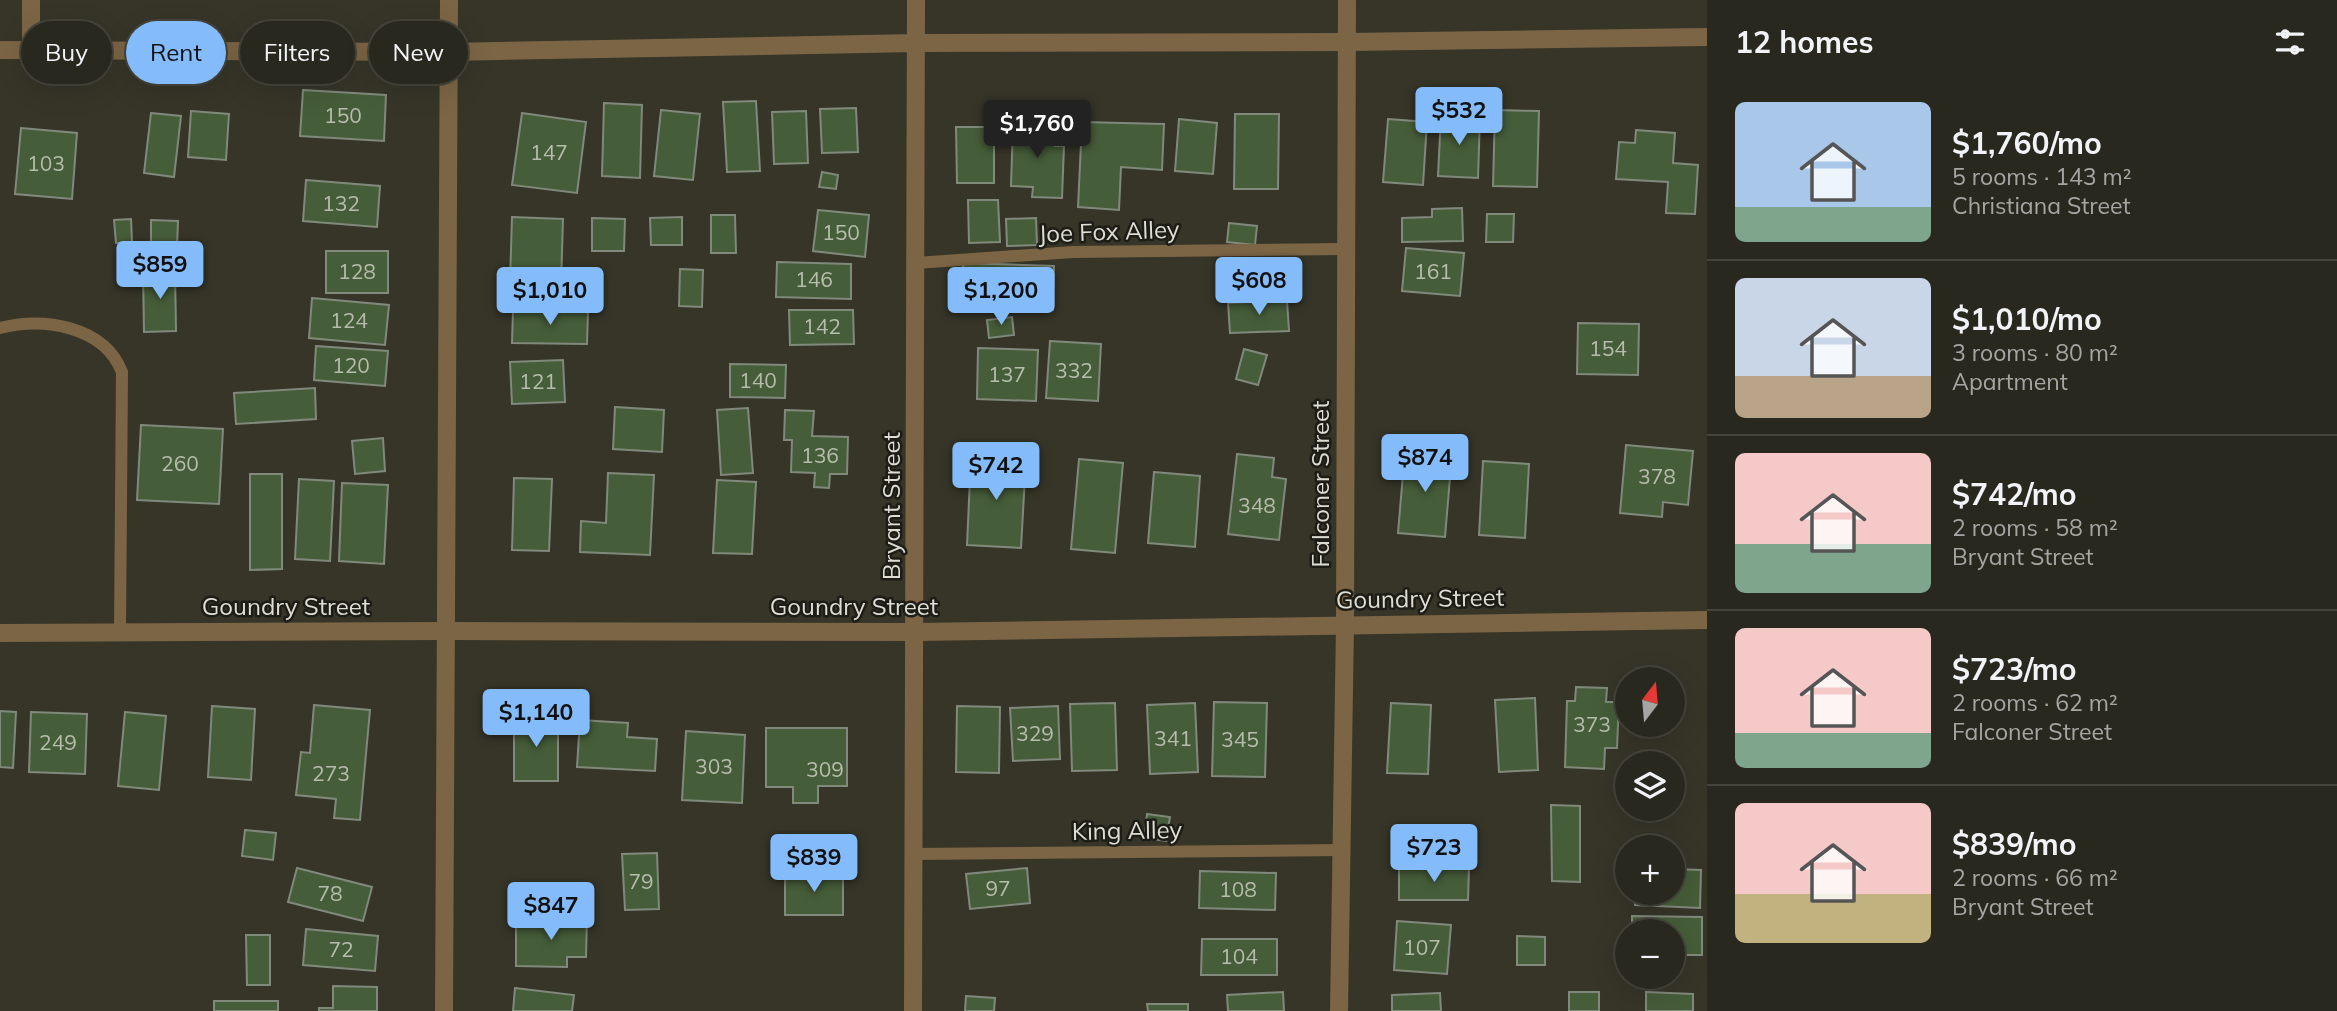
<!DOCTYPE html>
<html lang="en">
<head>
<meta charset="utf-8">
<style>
	body { margin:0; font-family:Mulish,sans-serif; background:#303027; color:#f1f3f6; height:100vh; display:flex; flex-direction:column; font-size:26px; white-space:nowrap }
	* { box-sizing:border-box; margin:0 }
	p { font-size:23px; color:#a5a6a4 }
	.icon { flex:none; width:38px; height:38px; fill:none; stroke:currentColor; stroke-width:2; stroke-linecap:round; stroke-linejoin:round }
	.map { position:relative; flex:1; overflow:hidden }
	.panel { display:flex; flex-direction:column; background:#28281e; width:630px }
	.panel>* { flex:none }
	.guide { position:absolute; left:21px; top:21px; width:665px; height:63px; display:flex; gap:14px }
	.needle { width:46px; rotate:16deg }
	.fabs { position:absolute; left:1615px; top:667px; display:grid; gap:14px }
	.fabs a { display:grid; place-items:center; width:70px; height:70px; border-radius:50%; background:#28281e; box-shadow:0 7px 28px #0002,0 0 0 2px #44443c; font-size:35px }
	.price { position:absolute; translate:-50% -60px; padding:0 16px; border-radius:7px; background:#84bcfb; color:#111; font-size:23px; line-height:46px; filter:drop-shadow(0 2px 4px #0008) }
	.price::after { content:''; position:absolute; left:50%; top:42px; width:21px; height:16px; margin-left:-10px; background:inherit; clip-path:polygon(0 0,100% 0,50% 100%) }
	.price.on { background:#222; color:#fff }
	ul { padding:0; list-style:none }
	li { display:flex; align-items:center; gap:21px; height:175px; padding:0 28px }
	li+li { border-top:2px solid #44443c }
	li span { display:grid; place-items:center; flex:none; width:196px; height:140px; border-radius:10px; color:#555 }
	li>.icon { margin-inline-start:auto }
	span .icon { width:84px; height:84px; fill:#fffc; stroke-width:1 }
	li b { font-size:30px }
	h2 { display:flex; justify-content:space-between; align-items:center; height:84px; padding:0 28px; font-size:30px }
	.tag { padding:0 24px; border-radius:32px; background:#28281e; box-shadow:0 7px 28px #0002,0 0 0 2px #44443c; font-size:24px; line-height:63px }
	.tag.on { background:#84bcfb; color:#111 }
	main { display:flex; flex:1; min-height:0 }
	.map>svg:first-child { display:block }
	.building { fill:#465d39; stroke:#80897c; stroke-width:2 }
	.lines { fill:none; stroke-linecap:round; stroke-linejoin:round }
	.service { stroke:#7c6545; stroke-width:12 }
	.minor { stroke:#7c6545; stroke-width:18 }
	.tertiary { stroke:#7c6545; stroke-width:18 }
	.labels { text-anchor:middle; stroke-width:5; stroke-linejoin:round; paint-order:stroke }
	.number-label { font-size:21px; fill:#b7bdad }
	.street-label { font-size:24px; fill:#ddddd4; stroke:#1d1c16 }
</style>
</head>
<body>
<main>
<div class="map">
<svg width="1707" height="1011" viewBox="0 0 1707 1011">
	<rect width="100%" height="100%" fill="#363528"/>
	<g class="building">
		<polygon points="303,90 386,95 384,141 300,136"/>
		<polygon points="756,101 760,171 727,172 723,102"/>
		<polygon points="604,103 642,105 640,178 602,176"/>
		<polygon points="856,108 858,152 822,153 820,109"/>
		<polygon points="661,110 700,114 693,180 654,176"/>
		<polygon points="1495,110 1539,111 1537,187 1493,186"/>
		<polygon points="191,111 229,114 226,160 188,157"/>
		<polygon points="806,111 808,163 774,164 772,112"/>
		<polygon points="151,113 181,116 174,177 144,173"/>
		<polygon points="522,113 586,122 577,193 512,185"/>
		<polygon points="1235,114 1279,114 1278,189 1234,189"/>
		<polygon points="1441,115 1480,117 1478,178 1438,176"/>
		<polygon points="1179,119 1217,123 1213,174 1175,171"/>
		<polygon points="1388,119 1427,122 1423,185 1383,182"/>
		<polygon points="1082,122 1164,124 1162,170 1121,167 1119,210 1078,207"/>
		<polygon points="1013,124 1056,125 1055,146 1064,146 1062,198 1032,197 1033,187 1011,186"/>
		<polygon points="956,127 994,127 994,183 957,183"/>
		<polygon points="21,128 77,133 72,199 15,194"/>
		<polygon points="1636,130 1675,133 1673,163 1698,165 1695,214 1666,213 1668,182 1616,179 1619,142 1635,143"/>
		<polygon points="822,172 838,175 836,189 819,187"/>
		<polygon points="306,180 380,186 377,227 303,221"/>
		<polygon points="968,200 998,200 1000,242 969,243"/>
		<polygon points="1462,208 1463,241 1402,242 1402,218 1432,217 1432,209"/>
		<polygon points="818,210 869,215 865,257 813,251"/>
		<polygon points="1487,214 1514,214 1513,242 1486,242"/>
		<polygon points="711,215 735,215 736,253 711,253"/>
		<polygon points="512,217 563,219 561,284 510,282"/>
		<polygon points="682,217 682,245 651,245 650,218"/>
		<polygon points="592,218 625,219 624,251 592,251"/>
		<polygon points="1036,218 1037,245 1007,246 1006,219"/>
		<polygon points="131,219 132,242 116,243 114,220"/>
		<polygon points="151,220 178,221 177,247 151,246"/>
		<polygon points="1229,223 1257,226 1255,245 1227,242"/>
		<polygon points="1406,248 1464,253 1460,296 1402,291"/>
		<rect x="326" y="251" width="62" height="42"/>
		<polygon points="1222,259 1276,262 1274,296 1220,294"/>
		<polygon points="777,262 851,264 851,299 776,297"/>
		<polygon points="963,263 1054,266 1053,310 962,307"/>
		<polygon points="680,269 703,270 702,307 679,306"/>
		<polygon points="175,270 176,331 144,332 143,271"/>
		<polygon points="312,298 389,305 385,345 309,338"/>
		<polygon points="1287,300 1289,331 1230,333 1228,303"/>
		<polygon points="513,310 588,311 587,344 512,343"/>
		<polygon points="789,310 853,310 854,344 790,345"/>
		<polygon points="1012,317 1014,335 989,338 987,320"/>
		<polygon points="1578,323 1639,324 1638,375 1577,374"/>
		<polygon points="1050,341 1101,344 1098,401 1046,398"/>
		<polygon points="316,346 388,351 385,386 314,380"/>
		<polygon points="978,348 1038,350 1036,401 977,399"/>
		<polygon points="1244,349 1267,355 1258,385 1236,379"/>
		<polygon points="563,360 565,402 512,404 510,362"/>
		<polygon points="730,364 786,365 785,398 730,397"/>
		<polygon points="315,388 316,419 236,424 234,393"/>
		<polygon points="615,407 664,410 662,452 613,449"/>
		<polygon points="748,408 753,473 721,475 717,410"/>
		<polygon points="785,410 814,411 812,436 848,437 847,474 830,474 829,488 814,487 815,473 791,472 792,440 784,440"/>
		<polygon points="141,425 223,429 219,504 137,500"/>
		<polygon points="383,438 385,471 355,474 352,441"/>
		<polygon points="1626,445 1693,451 1688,505 1663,502 1662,517 1620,513"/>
		<polygon points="1405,450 1452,454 1445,537 1398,533"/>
		<polygon points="1237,454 1274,458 1272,477 1286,479 1279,540 1228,534"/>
		<polygon points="971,456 1026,458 1021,548 967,545"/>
		<polygon points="1079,459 1123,463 1115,553 1071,549"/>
		<polygon points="1483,461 1529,464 1525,538 1479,535"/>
		<polygon points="1154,472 1200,476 1195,547 1148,543"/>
		<polygon points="608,473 654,475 650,555 580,552 581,521 606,523"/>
		<polygon points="250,474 282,474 282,569 250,570"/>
		<polygon points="514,478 552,479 549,551 512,550"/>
		<polygon points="299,479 334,481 330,561 295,559"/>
		<polygon points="717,480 756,482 752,554 713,553"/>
		<polygon points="342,483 388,485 384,564 339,561"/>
		<polygon points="1576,687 1607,688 1606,702 1619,702 1617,748 1605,748 1604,769 1565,767 1567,701 1575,701"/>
		<polygon points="1535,698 1538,770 1499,772 1495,700"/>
		<polygon points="1214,702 1267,703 1265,777 1212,776"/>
		<polygon points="1115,703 1117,770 1072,771 1070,704"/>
		<polygon points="1195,703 1198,772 1150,774 1147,705"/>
		<polygon points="1391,703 1431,705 1428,774 1387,773"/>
		<polygon points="314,705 370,710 360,820 334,818 336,799 296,795 301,752 310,753"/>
		<polygon points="212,706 255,709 251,780 208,777"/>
		<polygon points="957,706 1000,707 999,773 956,772"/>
		<polygon points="1058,706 1060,759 1013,761 1010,708"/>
		<polygon points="0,711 16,712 13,768 0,767"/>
		<polygon points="31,712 87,714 85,774 29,772"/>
		<polygon points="125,712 166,716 159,790 118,786"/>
		<rect x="514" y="717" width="44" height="64"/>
		<polygon points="580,720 628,723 627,737 657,739 655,771 577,767"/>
		<polygon points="766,728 847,728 847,786 818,786 818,803 793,803 793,787 766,787"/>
		<polygon points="686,731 745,735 742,803 682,800"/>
		<polygon points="1551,805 1580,806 1580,882 1552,881"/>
		<polygon points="1147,814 1170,817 1166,841 1144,838"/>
		<polygon points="245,830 276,833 273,860 242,856"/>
		<polygon points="657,853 659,909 625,910 622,854"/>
		<polygon points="1399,867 1469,868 1468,900 1399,900"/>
		<polygon points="297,868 372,887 363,921 288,902"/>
		<polygon points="1027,868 1030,903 970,909 966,874"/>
		<polygon points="1673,869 1701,870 1700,908 1635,905 1635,892 1673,892"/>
		<polygon points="1200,871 1276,873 1275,910 1199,908"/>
		<rect x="785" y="874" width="58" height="41"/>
		<polygon points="536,916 587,917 586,957 567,957 567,967 516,966 516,926 536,927"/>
		<polygon points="1632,916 1702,917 1702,955 1673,955 1673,931 1632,931"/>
		<polygon points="1397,921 1451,925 1447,974 1394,970"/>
		<polygon points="306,929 378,936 375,971 303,965"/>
		<polygon points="246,935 270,935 270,985 247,985"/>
		<polygon points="1517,936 1545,937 1545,965 1517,965"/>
		<polygon points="1202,939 1277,939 1277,975 1201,975"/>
		<polygon points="333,986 377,987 377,1011 319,1011 319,1008 333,1008"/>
		<polygon points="515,988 574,995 572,1011 513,1011"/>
		<polygon points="1283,992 1284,1011 1228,1011 1227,995"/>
		<rect x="1569" y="992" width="30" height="19"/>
		<polygon points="1646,992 1693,994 1693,1011 1646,1011"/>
		<polygon points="1440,993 1441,1011 1392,1011 1392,995"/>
		<polygon points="966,996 995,998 994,1011 965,1011"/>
		<rect x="214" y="1001" width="64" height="10"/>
		<polygon points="1147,1004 1188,1004 1188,1011 1148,1011"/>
	</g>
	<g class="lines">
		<g class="service">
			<polyline points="916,263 1073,252 1346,249"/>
			<path d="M0,328C44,317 104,326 122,372L120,632"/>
			<polyline points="914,854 1341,850"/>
		</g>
		<g class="minor">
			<polyline points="31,0 31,50"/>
			<polyline points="0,50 449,52 916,43 1347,42 1707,37"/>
			<polyline points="448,631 917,632 1707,620"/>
			<polyline points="913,1011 916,0"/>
			<polyline points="1339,1011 1345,624 1347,0"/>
		</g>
		<g class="tertiary">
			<polyline points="0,633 448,631"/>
			<polyline points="444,1011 449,0"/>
		</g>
	</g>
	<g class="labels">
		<g class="number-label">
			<text x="343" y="123">150</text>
			<text x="549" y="160">147</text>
			<text x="46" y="171">103</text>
			<text x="341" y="211">132</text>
			<text x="841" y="240">150</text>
			<text x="357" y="279">128</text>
			<text x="1433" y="279">161</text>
			<text x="814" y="287">146</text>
			<text x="349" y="328">124</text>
			<text x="822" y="334">142</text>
			<text x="1608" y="356">154</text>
			<text x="351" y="373">120</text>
			<text x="1074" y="378">332</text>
			<text x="1007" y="382">137</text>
			<text x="758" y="388">140</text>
			<text x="538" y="389">121</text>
			<text x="820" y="463">136</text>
			<text x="180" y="471">260</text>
			<text x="1657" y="484">378</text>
			<text x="1257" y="513">348</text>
			<text x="1592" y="732">373</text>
			<text x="1035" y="741">329</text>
			<text x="1173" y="746">341</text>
			<text x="1240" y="747">345</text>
			<text x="58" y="750">249</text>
			<text x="714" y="774">303</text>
			<text x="825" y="777">309</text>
			<text x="331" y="781">273</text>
			<text x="641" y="889">79</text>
			<text x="998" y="896">97</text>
			<text x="1238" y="897">108</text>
			<text x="330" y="901">78</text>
			<text x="1422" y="955">107</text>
			<text x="341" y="957">72</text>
			<text x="1239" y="964">104</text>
		</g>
		<g class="street-label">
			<text transform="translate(1109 232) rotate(-2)" y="8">Joe Fox Alley</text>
			<text transform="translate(1321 484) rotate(-90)" y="8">Falconer Street</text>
			<text transform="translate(892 506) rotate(-90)" y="8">Bryant Street</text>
			<text transform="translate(1420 599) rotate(-1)" y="8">Goundry Street</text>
			<text x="286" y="615">Goundry Street</text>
			<text x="854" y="615">Goundry Street</text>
			<text transform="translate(1127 831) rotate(-1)" y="8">King Alley</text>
		</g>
	</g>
</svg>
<div class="fabs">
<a><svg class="needle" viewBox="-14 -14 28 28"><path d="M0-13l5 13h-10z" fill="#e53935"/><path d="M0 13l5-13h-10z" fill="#a5a6a4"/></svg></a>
<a><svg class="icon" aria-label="layers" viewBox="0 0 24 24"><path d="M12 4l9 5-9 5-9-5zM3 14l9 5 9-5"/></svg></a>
<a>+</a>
<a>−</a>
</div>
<b class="price" style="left:1459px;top:147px">$532</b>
<b class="price on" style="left:1037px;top:160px">$1,760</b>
<b class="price" style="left:160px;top:301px">$859</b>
<b class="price" style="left:1259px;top:317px">$608</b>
<b class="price" style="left:550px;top:327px">$1,010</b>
<b class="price" style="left:1001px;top:327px">$1,200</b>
<b class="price" style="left:1425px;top:494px">$874</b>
<b class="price" style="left:996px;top:502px">$742</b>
<b class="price" style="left:536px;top:749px">$1,140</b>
<b class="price" style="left:1434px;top:884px">$723</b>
<b class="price" style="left:814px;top:894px">$839</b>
<b class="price" style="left:551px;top:942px">$847</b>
<div class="guide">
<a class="tag">Buy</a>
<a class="tag on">Rent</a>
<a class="tag">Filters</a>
<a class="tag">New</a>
</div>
</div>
<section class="panel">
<h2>12 homes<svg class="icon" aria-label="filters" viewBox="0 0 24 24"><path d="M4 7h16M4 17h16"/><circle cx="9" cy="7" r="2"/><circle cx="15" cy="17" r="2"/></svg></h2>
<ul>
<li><span style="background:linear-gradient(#a9c7e8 75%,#7fa58c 0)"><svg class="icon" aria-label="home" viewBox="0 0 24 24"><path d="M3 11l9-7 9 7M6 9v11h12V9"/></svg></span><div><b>$1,760/mo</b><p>5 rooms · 143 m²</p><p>Christiana Street</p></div></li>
<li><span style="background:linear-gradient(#c9d6e8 70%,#b9a48a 0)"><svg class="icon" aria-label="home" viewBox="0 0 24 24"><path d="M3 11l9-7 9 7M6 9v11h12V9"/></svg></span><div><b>$1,010/mo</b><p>3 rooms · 80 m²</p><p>Apartment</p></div></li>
<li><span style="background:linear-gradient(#f6c9c9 65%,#7fa58c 0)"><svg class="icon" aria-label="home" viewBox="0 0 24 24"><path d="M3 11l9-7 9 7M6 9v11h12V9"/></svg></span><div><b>$742/mo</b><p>2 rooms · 58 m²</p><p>Bryant Street</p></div></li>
<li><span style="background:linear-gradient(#f6c9c9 75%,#7fa58c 0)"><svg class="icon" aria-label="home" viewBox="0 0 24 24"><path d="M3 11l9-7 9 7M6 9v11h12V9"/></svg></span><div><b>$723/mo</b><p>2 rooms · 62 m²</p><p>Falconer Street</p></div></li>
<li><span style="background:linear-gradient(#f6c9c9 65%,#c2b280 0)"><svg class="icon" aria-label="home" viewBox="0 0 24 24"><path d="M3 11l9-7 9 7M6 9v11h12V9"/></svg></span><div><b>$839/mo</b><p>2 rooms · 66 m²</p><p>Bryant Street</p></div></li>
</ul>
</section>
</main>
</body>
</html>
